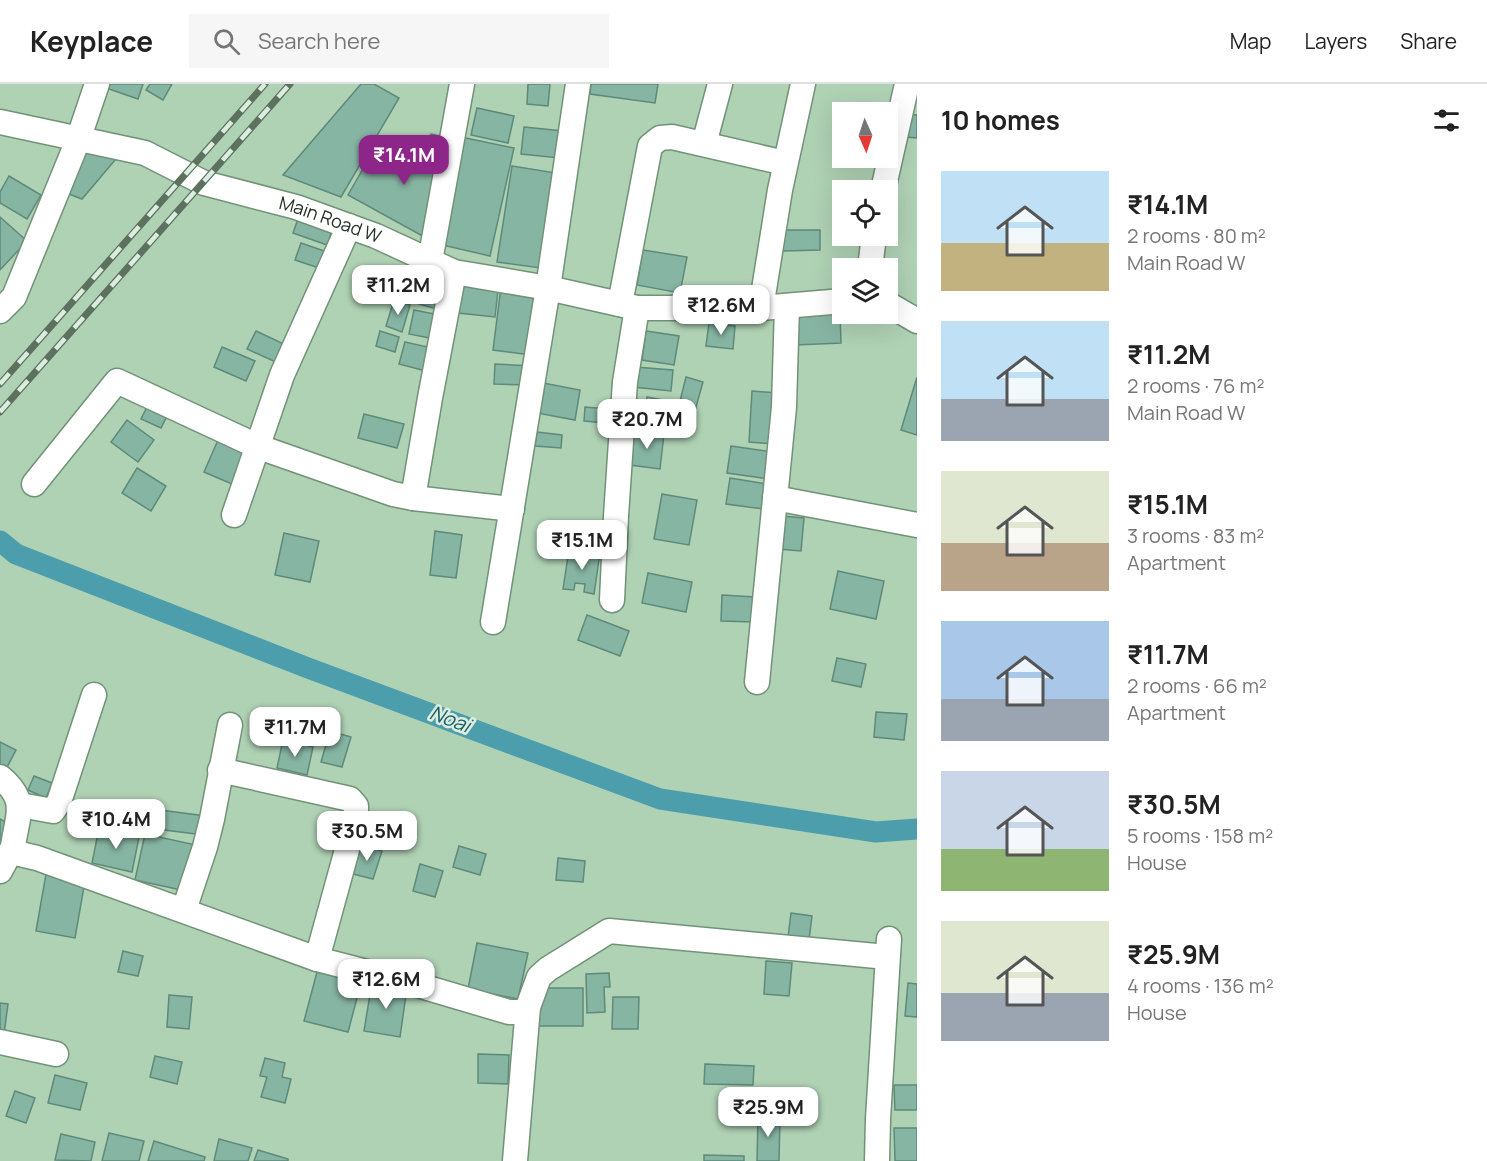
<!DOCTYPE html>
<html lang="en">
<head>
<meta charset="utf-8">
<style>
	body { margin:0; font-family:Manrope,sans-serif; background:#f6f6f6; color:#222; height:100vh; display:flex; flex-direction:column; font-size:22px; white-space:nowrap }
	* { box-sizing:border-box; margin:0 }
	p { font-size:20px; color:#767676 }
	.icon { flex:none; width:33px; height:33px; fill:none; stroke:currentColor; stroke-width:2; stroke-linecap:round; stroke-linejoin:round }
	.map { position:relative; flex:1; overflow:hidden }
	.side { display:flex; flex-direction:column; background:#fff; width:570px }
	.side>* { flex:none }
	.needle { width:39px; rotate:177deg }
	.buttons { position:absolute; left:832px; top:18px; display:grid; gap:12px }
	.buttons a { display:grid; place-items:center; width:66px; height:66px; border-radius:0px; background:#fff; box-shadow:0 6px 24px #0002; font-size:30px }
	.price { position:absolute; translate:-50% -51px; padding:0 14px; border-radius:12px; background:#fff; color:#222; font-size:20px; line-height:39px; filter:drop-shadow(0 2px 3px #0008) }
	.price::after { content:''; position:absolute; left:50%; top:36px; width:18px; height:14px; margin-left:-9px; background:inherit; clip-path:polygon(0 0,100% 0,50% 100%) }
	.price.active { background:#8e268a; color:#fff }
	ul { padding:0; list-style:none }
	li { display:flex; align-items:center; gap:18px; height:150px; padding:0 24px }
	li span { display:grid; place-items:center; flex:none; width:168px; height:120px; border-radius:0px; color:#555 }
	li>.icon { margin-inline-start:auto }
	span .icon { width:72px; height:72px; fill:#fffc; stroke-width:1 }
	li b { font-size:26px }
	h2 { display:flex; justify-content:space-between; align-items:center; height:72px; padding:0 24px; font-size:26px }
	header { display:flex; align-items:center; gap:36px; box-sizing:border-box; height:84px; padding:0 30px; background:#fff; border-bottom:2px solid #e0e0e0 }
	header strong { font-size:28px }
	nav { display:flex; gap:33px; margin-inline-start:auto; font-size:21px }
	.search { width:420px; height:54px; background:#f6f6f6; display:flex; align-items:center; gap:15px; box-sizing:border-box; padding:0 21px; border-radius:0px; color:#767676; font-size:22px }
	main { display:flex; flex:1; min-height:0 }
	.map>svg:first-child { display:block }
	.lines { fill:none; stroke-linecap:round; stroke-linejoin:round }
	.canal { stroke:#4c9eac; stroke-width:21 }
	.building { fill:#87b5a4; stroke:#5e8a7a; stroke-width:1.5 }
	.minor-casing { stroke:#719277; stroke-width:27 }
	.minor { stroke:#fff; stroke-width:24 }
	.rail-casing { stroke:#5c725f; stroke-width:7 }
	.rail { stroke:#dbedde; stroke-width:4.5; stroke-dasharray:14; stroke-linecap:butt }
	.labels { text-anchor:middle; stroke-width:5; stroke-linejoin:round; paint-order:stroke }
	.street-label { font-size:18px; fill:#233025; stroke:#dbedde }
	.water-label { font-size:20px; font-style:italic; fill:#1c606a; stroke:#dbedde }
</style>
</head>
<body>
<header>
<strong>Keyplace</strong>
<div class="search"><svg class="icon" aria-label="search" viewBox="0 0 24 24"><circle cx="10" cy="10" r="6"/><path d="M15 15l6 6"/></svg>Search here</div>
<nav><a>Map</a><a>Layers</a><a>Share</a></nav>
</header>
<main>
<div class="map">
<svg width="917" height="1077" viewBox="0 0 917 1077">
	<rect width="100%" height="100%" fill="#afd1b4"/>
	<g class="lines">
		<polyline class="canal" points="0,457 16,470 308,584 660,715 876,748 917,745"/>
	</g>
	<g class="building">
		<polygon points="110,0 143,0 138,15 109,5"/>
		<polygon points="150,0 172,0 163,16 146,6"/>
		<polygon points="361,0 374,0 399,14 341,113 283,91"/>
		<polygon points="528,0 550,0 548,22 527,20"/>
		<polygon points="591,0 658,0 655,19 590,10"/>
		<polygon points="477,24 514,32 508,59 471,51"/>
		<polygon points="908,30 917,31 917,54 906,53"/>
		<polygon points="524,43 563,47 560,74 521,70"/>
		<polygon points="431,50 448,54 428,155 348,111 375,64 412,84"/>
		<polygon points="461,53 514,64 490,172 438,160"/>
		<polygon points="86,59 121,69 82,115 69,110"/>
		<polygon points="512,82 556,89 541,184 497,178"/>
		<polygon points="9,92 41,111 27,135 0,119 0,108"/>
		<polygon points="300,129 334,141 327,161 293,149"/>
		<polygon points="0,133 27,157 0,186"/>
		<polygon points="783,146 820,146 820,166 783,167"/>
		<polygon points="301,159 327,168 322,185 295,176"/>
		<polygon points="643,166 687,173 680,209 637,201"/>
		<polygon points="424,190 449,197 440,226 416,219"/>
		<polygon points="461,201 498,206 495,233 458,229"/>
		<polygon points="501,203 538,207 531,271 493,266"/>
		<polygon points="394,216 410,221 402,248 386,242"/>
		<polygon points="414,226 440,231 435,255 409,250"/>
		<polygon points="840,229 841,259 796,261 795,231"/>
		<polygon points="709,239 735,242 733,265 706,262"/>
		<polygon points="256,247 286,261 278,279 247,265"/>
		<polygon points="380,247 399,253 395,268 376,262"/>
		<polygon points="646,247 679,252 674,281 642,276"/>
		<polygon points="405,258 432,264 426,287 399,280"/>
		<polygon points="222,263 255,277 246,297 214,283"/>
		<polygon points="495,280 532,282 531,301 494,300"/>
		<polygon points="635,283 673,286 671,307 633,303"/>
		<polygon points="686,293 703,298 694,330 678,325"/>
		<polygon points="917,293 917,351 901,346"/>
		<polygon points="543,299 580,306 575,336 537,329"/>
		<polygon points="752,307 778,309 775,360 749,358"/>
		<polygon points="647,313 669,317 664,345 643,342"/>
		<polygon points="149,319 169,328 161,344 141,335"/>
		<polygon points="585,323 618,326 617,340 584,337"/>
		<polygon points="364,330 404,340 397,364 358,354"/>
		<polygon points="127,336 154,356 138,378 111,358"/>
		<polygon points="634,347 664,350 660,385 630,381"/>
		<polygon points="537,348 562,351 561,364 535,362"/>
		<polygon points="218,356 246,367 232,400 204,388"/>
		<polygon points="731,362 773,368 769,395 727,389"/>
		<polygon points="137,384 166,402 151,427 122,409"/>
		<polygon points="730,394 767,400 763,425 726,420"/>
		<polygon points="662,410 697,416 689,461 654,455"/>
		<polygon points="782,432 804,434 801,467 779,465"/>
		<polygon points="435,447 462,451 456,494 430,491"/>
		<polygon points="284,449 319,457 310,498 275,491"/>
		<polygon points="580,466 600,469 594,510 584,508 585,500 575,499 574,506 563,505 568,472 579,474"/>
		<polygon points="838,487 884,497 876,535 830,525"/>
		<polygon points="648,489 692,498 686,528 642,519"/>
		<polygon points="722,511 755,513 753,538 721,537"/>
		<polygon points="587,531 629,547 620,572 578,556"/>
		<polygon points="837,574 866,580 861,603 832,597"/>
		<polygon points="294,626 325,635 319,659 288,651"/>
		<polygon points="876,628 907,630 904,656 874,653"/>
		<polygon points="330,647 351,653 342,683 321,678"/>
		<polygon points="283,656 313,663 307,691 277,684"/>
		<polygon points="0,658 16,666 4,689 0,687"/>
		<polygon points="34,692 52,699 46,714 28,706"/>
		<polygon points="160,726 206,732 203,751 157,745"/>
		<polygon points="0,735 11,741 0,760"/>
		<polygon points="99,744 139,753 132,788 92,779"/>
		<polygon points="145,750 196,761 186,807 135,796"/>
		<polygon points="361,761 382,767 373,795 353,790"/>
		<polygon points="459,762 486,770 480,791 453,783"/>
		<polygon points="558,774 585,777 583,798 556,796"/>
		<polygon points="420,780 443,787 435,813 413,807"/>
		<polygon points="46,790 85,797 75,854 36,847"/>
		<polygon points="791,829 812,832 808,864 787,861"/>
		<polygon points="477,859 528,869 518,915 468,905"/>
		<polygon points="123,867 143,872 138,892 118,888"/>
		<polygon points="766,877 792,879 789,912 764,910"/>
		<polygon points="317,888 361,899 348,948 304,937"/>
		<polygon points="609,889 610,903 604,903 605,928 587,929 586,890"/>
		<polygon points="372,898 407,904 400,953 364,947"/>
		<polygon points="908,899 917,900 917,933 905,932"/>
		<rect x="538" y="904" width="45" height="38"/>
		<polygon points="169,911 192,913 189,945 167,943"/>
		<polygon points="613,913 639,913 638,945 612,945"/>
		<polygon points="0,919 8,920 4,950 0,949"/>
		<polygon points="478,970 509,971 508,1000 478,999"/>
		<polygon points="155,972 182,978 177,1000 150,993"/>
		<polygon points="265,974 285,979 282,993 291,995 285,1019 261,1013 267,993 260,992"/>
		<polygon points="705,980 754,982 753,1001 704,1000"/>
		<polygon points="55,991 87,999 80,1026 48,1019"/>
		<polygon points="894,1001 917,1001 917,1026 895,1026"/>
		<polygon points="15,1007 35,1014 26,1039 6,1032"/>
		<polygon points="758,1032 780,1032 779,1077 757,1077"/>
		<polygon points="894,1044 917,1044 917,1077 895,1077"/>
		<polygon points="109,1049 144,1057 139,1077 102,1077"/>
		<polygon points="61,1050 95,1058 91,1077 55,1076"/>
		<polygon points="219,1055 252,1064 248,1077 214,1077"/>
		<polygon points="154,1057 205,1073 204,1077 148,1077"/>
		<polygon points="258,1066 288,1075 288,1077 254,1077"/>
		<polygon points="704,1071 744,1072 744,1077 704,1077"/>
	</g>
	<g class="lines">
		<g class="minor-casing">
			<g id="minor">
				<path id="s1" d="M0,38L145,69L204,99L296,123L376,152L454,188L548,204L637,224H761L843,217"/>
				<polyline points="704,60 720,0"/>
				<polyline points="883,106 907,0"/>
				<polyline points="430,177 462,0"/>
				<polyline points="870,184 874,152"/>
				<polyline points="620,220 650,62 660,54 672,53 785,79"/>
				<polyline points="888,220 917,237"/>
				<polyline points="761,224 780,106 803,0"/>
				<polyline points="0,227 14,213 78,56 97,0"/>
				<polyline points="34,400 117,297 259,363 393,410 413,414 430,314 454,188"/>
				<polyline points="413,414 512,425"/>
				<polyline points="775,414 917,441"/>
				<polyline points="234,431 282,291 349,142"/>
				<polyline points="612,516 616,432 625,298 637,224"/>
				<polyline points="493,538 548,204 578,0"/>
				<polyline points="757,598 784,323 787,222"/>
				<polyline points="220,686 350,715 356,722 356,733 317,875"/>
				<path d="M0,693C29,717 17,731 13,763L20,770L37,774L317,875L421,902L509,928H521L528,923L539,893L548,885L609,847L887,873"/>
				<polyline points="20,721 53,727 59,718 94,611"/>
				<polyline points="0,787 13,763"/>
				<polyline points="184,826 205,763 212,735 230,641"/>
				<polyline points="0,958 56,970"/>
				<polyline points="515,1077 528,923"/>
				<polyline points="877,1077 878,1035 889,855"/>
			</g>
		</g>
		<use href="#minor" class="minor"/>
		<g class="rail-casing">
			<g id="rail">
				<polyline points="0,300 265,0"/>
				<polyline points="0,328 290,0"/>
			</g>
		</g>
		<use href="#rail" class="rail"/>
	</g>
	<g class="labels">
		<g class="street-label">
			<text dy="6" stroke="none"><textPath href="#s1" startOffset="346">Main Road W</textPath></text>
		</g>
		<g class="water-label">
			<text transform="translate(450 635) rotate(21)" y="7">Noai</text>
		</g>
	</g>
</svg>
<div class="buttons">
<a><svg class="needle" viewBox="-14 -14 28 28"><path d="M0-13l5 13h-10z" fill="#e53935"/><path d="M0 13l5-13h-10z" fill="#767676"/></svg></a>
<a><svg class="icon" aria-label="locate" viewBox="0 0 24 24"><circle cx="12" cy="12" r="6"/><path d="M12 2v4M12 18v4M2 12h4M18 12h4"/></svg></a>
<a><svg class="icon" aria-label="layers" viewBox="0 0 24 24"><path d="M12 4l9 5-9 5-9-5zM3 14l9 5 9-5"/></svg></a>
</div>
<b class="price active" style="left:404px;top:102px">₹14.1M</b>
<b class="price" style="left:398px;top:232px">₹11.2M</b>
<b class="price" style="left:721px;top:252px">₹12.6M</b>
<b class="price" style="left:647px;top:366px">₹20.7M</b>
<b class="price" style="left:582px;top:487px">₹15.1M</b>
<b class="price" style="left:295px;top:674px">₹11.7M</b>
<b class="price" style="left:116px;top:766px">₹10.4M</b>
<b class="price" style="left:367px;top:778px">₹30.5M</b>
<b class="price" style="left:386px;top:926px">₹12.6M</b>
<b class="price" style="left:768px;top:1054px">₹25.9M</b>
</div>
<section class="side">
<h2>10 homes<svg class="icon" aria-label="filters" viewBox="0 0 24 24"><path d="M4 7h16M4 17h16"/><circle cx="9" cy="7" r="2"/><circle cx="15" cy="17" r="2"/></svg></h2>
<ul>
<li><span style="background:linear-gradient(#bfe0f5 60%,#c2b280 0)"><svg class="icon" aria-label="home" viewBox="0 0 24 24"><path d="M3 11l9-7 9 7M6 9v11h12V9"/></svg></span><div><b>₹14.1M</b><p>2 rooms · 80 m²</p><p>Main Road W</p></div></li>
<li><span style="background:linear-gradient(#bfe0f5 65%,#9aa5b1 0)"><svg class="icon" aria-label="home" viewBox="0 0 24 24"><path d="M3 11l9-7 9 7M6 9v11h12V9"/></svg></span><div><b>₹11.2M</b><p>2 rooms · 76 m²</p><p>Main Road W</p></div></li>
<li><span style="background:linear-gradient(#dfe7d0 60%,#b9a48a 0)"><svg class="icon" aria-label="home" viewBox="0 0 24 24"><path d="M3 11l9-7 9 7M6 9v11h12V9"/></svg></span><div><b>₹15.1M</b><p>3 rooms · 83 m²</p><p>Apartment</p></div></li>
<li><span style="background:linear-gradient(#a9c7e8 65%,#9aa5b1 0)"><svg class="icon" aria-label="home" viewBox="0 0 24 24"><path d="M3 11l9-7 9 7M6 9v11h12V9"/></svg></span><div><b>₹11.7M</b><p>2 rooms · 66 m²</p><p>Apartment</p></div></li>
<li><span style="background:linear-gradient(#c9d6e8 65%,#8fb573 0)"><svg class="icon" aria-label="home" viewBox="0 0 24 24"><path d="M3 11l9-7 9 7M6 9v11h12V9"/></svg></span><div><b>₹30.5M</b><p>5 rooms · 158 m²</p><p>House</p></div></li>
<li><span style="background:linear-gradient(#dfe7d0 60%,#9aa5b1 0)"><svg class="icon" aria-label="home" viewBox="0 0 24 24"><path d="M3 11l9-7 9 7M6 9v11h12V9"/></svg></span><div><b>₹25.9M</b><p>4 rooms · 136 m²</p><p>House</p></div></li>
</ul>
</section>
</main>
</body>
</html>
